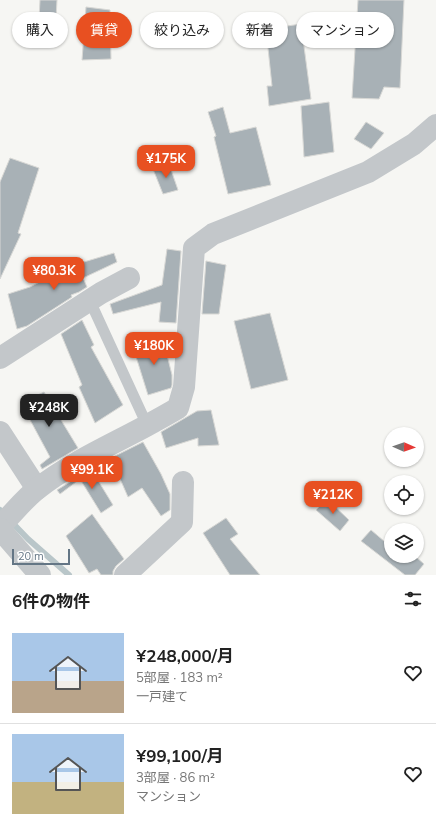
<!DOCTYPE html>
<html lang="ja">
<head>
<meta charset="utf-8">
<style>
	body { margin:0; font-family:Mulish,"Noto Sans JP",sans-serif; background:#f2f2f2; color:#222; height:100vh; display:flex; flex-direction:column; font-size:15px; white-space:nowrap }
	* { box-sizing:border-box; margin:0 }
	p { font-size:13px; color:#767676 }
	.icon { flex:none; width:22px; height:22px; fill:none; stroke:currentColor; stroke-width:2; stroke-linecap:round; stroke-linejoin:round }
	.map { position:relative; height:575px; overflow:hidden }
	.panel { display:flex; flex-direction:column; background:#fff; flex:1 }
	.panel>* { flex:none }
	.hud { position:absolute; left:12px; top:12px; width:412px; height:36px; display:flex; gap:8px }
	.needle { width:26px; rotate:92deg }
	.buttons { position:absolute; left:384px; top:427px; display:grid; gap:8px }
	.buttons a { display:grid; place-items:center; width:40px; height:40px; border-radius:50%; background:#fff; box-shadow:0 1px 3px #0004; font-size:20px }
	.scale { position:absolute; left:12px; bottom:10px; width:58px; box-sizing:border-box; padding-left:4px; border:2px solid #647685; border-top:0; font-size:11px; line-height:14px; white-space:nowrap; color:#647685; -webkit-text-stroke:3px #fff; paint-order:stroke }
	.price { position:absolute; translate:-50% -34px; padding:0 9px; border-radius:8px; background:#e85021; color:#fff; font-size:13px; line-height:26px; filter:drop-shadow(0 1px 2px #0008) }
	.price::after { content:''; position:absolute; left:50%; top:24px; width:12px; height:9px; margin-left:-6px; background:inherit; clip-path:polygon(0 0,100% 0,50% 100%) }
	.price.active { background:#222; color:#fff }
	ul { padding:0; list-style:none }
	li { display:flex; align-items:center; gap:12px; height:100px; padding:0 12px }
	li+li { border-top:1px solid #e0e0e0 }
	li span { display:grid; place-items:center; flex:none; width:112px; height:80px; border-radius:0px; color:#555 }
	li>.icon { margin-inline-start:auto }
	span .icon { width:48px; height:48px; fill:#fffc; stroke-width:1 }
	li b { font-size:17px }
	h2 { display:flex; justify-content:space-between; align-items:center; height:48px; padding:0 12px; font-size:17px }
	.pill { padding:0 14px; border-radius:18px; background:#fff; box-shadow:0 1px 3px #0004; font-size:14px; line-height:36px }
	.pill.active { background:#e85021; color:#fff }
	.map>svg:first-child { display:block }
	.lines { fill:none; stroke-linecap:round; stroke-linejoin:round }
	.stream { stroke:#b9c6c9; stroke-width:6 }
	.building { fill:#a8b1b6; stroke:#d8d8d5 }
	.service { stroke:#c3c7ca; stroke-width:11 }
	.minor { stroke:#c3c7ca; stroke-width:22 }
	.tertiary { stroke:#c3c7ca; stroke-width:22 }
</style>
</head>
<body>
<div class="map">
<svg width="436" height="575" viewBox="0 0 436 575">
	<rect width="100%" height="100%" fill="#f6f6f3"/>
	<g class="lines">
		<polyline class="stream" points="0,510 28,539 69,575"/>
	</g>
	<g class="building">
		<polygon points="40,0 57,0 56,19 39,20"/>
		<polygon points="358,0 404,0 400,88 384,87 379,99 352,98"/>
		<polygon points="86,7 110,10 111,59 82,60"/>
		<polygon points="301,24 311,99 269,106 267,86 272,86 266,29"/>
		<polygon points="329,102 334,152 304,157 301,106"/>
		<polygon points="223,107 230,133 256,127 271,185 228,194 214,137 216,136 208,112"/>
		<polygon points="366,122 384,133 371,149 354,139"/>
		<polygon points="10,158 39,168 18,233 21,234 0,279 0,182"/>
		<polygon points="169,164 178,190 163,194 153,169"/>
		<polygon points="167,249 181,251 176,323 159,322 161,302 113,314 110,304 162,285"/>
		<polygon points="114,253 117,262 83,278 87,287 79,292 71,295 72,297 27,326 17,329 8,294 30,287 76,263 77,264"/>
		<polygon points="206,261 226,265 219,314 202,314"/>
		<polygon points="270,313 288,380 251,389 234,321"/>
		<polygon points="82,320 94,345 91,347 123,405 95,423 79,387 82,385 61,334"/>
		<polygon points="163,339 172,375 172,385 171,388 148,395 133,347"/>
		<polygon points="44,392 78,448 42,469 40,465 50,457 21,403"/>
		<polygon points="211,410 219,445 198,446 198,438 166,448 161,432 197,411"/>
		<polygon points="143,442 161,474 170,494 170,510 161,516 142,488 128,497 111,458"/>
		<polygon points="91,469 113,505 101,513 80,479 60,494 57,490"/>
		<polygon points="327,499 349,520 340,531 316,510"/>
		<polygon points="92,514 124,559 116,566 113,571 113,575 101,575 97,569 89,573 66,536"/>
		<polygon points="226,518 238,534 230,539 260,575 230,575 203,533"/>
		<polygon points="371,530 391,547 391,556 415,556 424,564 415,575 405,575 361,541"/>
	</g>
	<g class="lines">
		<polyline class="service" points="90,301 147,425"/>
		<g class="minor">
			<polyline points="0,358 101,293 129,278"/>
			<polyline points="0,432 37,489"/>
			<path d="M0,526C13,514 23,500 37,489C70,463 109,446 146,426C157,420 168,414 178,408L184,387L194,248L213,234L368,172L414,144L436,125"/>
			<polyline points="125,575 182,522 183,482"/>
		</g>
		<polyline class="tertiary" points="0,529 40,575"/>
	</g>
</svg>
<div class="buttons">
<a><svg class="needle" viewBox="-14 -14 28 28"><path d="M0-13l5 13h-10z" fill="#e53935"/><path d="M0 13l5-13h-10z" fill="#767676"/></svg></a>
<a><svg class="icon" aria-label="locate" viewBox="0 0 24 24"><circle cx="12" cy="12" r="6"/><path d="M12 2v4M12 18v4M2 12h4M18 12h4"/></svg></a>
<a><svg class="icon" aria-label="layers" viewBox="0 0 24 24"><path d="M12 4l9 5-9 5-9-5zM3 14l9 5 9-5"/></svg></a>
</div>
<div class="scale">20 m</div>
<b class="price" style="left:166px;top:179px">¥175K</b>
<b class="price" style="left:54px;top:291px">¥80.3K</b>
<b class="price" style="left:154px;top:366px">¥180K</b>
<b class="price active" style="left:49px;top:428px">¥248K</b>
<b class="price" style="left:92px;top:490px">¥99.1K</b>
<b class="price" style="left:333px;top:515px">¥212K</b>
<div class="hud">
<a class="pill">購入</a>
<a class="pill active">賃貸</a>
<a class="pill">絞り込み</a>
<a class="pill">新着</a>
<a class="pill">マンション</a>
</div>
</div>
<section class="panel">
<h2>6件の物件<svg class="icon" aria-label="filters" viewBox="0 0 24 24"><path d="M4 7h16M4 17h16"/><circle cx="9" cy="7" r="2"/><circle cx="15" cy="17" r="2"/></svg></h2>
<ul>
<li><span style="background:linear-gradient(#a9c7e8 60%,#b9a48a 0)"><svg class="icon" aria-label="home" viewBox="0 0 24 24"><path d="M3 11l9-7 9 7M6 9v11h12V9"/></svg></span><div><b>¥248,000/月</b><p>5部屋 · 183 m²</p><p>一戸建て</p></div><svg class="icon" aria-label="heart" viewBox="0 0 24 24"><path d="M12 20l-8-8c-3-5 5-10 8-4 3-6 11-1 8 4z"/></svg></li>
<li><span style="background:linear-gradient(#a9c7e8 60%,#c2b280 0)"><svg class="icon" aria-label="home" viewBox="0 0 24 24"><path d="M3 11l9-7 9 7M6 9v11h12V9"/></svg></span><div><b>¥99,100/月</b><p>3部屋 · 86 m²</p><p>マンション</p></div><svg class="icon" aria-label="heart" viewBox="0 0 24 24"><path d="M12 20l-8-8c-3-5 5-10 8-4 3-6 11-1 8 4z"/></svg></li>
</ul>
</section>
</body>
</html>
